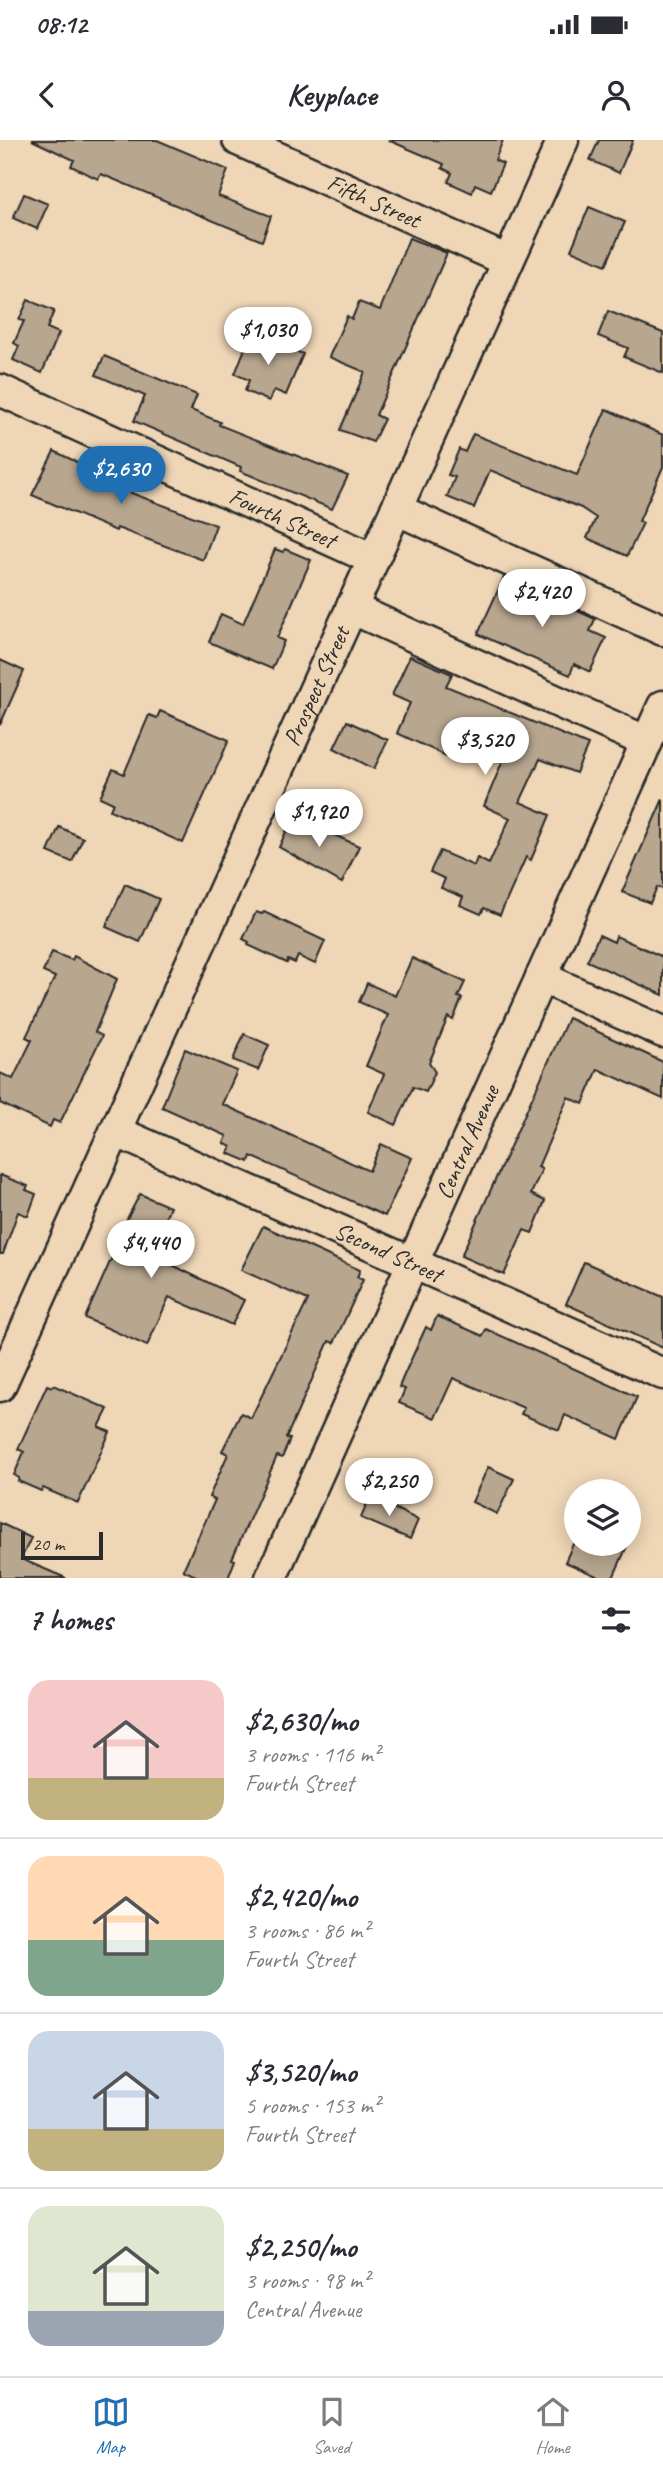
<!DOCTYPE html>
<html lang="en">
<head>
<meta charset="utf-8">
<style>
	body { margin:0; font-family:Caveat,sans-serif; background:#f2f2f3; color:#2b2b33; height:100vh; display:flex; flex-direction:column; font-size:26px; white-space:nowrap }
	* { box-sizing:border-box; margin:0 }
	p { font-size:23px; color:#7c7c81 }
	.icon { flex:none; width:38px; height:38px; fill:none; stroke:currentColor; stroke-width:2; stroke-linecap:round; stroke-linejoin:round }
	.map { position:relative; height:1438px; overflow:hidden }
	.sheet { display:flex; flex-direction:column; background:#fff; flex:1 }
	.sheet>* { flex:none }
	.controls { position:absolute; left:564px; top:1339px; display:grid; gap:14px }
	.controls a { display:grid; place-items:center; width:77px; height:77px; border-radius:50%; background:#fff; box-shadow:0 4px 18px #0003; font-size:35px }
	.scale { position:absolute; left:21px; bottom:18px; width:82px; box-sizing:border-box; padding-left:7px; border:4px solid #2b2b2b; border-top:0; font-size:19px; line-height:24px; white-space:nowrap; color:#2b2b2b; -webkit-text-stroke:5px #eed6b6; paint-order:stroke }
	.price { position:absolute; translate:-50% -60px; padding:0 16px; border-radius:24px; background:#fff; color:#222; font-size:23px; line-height:46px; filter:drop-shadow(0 2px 4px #0008) }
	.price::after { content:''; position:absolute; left:50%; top:42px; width:21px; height:16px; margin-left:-10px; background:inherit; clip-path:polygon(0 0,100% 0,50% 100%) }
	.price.active { background:#1f6fb2; color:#fff }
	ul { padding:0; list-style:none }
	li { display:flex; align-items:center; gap:21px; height:175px; padding:0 28px }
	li+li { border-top:2px solid #e1e1e2 }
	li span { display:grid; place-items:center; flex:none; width:196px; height:140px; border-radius:21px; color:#555 }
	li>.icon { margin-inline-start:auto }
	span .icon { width:84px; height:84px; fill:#fffc; stroke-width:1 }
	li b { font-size:30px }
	h2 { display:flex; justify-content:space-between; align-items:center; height:84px; padding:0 28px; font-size:30px }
	.status { display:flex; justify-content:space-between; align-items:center; height:49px; padding:0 35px; background:#fff; direction:ltr }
	.status svg { height:19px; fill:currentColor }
	header { display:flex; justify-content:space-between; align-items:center; height:91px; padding:0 28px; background:#fff; font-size:32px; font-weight:800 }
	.tab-bar { display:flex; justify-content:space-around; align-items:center; height:98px; border-top:2px solid #e1e1e2; background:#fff; font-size:19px; color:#7c7c81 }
	.tab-bar a { display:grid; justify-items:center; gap:4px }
	.tab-bar .active { color:#1f6fb2 }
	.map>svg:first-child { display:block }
	.building { fill:#b8a68f; stroke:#2b2b2b; stroke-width:2 }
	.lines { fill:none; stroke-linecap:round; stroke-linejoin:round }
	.minor-casing { stroke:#2b2b2b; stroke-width:35 }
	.minor { stroke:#eed6b6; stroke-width:30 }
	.labels { text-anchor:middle; stroke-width:7; stroke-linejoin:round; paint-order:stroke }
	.street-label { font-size:24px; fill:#2b2b2b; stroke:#eed6b6 }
</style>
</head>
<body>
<div class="status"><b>08:12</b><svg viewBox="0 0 49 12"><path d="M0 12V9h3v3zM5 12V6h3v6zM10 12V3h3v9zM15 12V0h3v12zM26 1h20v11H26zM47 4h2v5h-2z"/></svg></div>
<header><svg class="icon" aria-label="back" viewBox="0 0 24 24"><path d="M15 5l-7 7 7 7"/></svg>Keyplace<svg class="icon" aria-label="person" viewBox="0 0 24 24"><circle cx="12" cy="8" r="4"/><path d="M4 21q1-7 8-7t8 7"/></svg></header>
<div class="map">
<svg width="663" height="1438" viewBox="0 0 663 1438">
	<rect width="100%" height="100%" fill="#eed6b6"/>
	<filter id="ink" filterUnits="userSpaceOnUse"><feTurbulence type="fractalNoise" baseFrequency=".0143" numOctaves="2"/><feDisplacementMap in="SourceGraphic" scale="14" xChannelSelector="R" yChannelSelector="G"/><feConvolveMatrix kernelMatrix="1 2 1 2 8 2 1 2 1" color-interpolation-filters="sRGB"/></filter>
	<g filter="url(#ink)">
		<g class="building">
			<polygon points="32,0 157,0 228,30 218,56 271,76 262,101 101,34 98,39 71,26 74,20"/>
			<polygon points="388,0 503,0 495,20 503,24 491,51 475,44 472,53 448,42 452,33 442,28 444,24"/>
			<polygon points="599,0 633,0 619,33 590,20"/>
			<polygon points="24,54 48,64 37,89 13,78"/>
			<polygon points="589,67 625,82 606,125 571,110"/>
			<polygon points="409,98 447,113 376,275 384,279 373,302 340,290 365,232 329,217 347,176 352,179 359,162 380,170"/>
			<polygon points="28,160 54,171 47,188 59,193 42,233 13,220 19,206 14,203 24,181 19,180"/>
			<polygon points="608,171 663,193 663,233 624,217 628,208 598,196"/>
			<polygon points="251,193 303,214 286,255 274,250 269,261 245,251 249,240 235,234"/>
			<polygon points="104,216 197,255 191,270 220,282 219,285 348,336 332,369 240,331 241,327 134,281 145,256 96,235"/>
			<polygon points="606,269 663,295 663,327 639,381 643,383 627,416 587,398 596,378 581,368 490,330 474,368 447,357 455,337 448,335 459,309 465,312 473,294 577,335"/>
			<polygon points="54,311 109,338 113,328 137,338 131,353 216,385 203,420 117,388 116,391 32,355"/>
			<polygon points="275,409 283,412 285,409 311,420 277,498 284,501 272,529 209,502 221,474 243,484"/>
			<polygon points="504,437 595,479 590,491 606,498 590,532 574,524 570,535 478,494"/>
			<polygon points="410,516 452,534 446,546 588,605 576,633 540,619 520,662 550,675 531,720 526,717 500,775 484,768 481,774 460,765 463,757 441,748 445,739 430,732 440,711 474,726 477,718 489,724 510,678 484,666 511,600 463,580 446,616 397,593 410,563 392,555"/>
			<polygon points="0,520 24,531 0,585"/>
			<polygon points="160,571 229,600 183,703 110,670 113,663 100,657 113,629 124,634 149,575 157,578"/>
			<polygon points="347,581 388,600 374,629 334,608"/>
			<polygon points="663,659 663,749 657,747 650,763 622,752"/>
			<polygon points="292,679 298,679 359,706 342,743 279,707"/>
			<polygon points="59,687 83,698 72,722 48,712"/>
			<polygon points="125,744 159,759 140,802 106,787"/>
			<polygon points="256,772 262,774 264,772 325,801 315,824 298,816 295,823 288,820 287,823 248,805 249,802 243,799"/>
			<polygon points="599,795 614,802 616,796 663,817 663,855 587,821"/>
			<polygon points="52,812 72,820 74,816 117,839 95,892 102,896 60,983 53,980 50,987 0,963 0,933 13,939 32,900 26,897 55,837 43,832"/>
			<polygon points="412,818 465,842 458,857 462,858 453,880 448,877 429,923 435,932 426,952 413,947 396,985 368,972 384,934 366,926 388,875 359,862 367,843 395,856"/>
			<polygon points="568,878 663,922 663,959 598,929 583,964 568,957 538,1027 542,1029 531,1054 545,1061 532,1093 524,1090 504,1135 461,1116"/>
			<polygon points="244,894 269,905 258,930 233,920"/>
			<polygon points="185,909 237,931 222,964 369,1031 381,1004 412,1018 385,1076 251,1016 249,1022 228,1013 231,1007 224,1003 227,996 162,967"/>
			<polygon points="0,1035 28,1046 26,1050 36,1054 28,1076 18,1072 3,1114 0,1114"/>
			<polygon points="140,1054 170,1067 163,1083 168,1085 165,1093 175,1098 164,1121 244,1160 232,1185 169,1157 147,1206 85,1178 121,1097 118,1096"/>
			<polygon points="263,1086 360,1130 357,1137 363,1140 334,1203 329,1201 286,1298 290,1299 282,1318 277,1316 232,1419 235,1420 228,1438 200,1438 183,1430 215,1360 209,1357 228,1314 222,1311 241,1273 251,1278 308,1160 241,1130"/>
			<polygon points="584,1122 663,1157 663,1208 566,1164"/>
			<polygon points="437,1176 483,1196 486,1189 637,1257 619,1299 565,1275 559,1290 521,1274 524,1268 453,1238 435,1278 399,1263 405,1249 399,1247 404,1235 426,1187 431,1190"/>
			<polygon points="47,1245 52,1247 53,1245 108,1269 99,1287 110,1292 78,1363 43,1348 41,1351 18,1341 19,1338 14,1335 24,1312 18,1309"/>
			<polygon points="488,1327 514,1339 497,1374 472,1362"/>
			<polygon points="370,1356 418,1380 410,1399 361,1378"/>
			<polygon points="0,1383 31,1398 21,1419 66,1438 0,1438"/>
			<polygon points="573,1404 628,1404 613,1438 601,1438 565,1422"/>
		</g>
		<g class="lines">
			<g class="minor-casing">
				<g id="minor">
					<path id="s1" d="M238,0L508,121"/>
					<path id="s2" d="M0,250L373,419"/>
					<polyline points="396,369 663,490"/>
					<polyline points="351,468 647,602"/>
					<polyline points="541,837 663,892"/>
					<path id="s3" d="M115,991L663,1234"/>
					<path id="s4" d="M0,1246L563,0"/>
					<path id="s5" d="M271,1438L663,566"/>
				</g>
			</g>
			<use href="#minor" class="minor"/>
		</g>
	</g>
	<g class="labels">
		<g class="street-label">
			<text dy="8" stroke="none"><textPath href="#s1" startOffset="149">Fifth Street</textPath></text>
			<text dy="8" stroke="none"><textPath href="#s2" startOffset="310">Fourth Street</textPath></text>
			<text dy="8" stroke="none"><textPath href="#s4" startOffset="768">Prospect Street</textPath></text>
			<text dy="8" stroke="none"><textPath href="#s5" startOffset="478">Central Avenue</textPath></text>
			<text dy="8" stroke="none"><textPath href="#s3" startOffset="299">Second Street</textPath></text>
		</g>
	</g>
</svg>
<div class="controls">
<a><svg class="icon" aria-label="layers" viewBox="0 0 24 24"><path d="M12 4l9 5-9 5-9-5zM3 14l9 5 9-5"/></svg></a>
</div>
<div class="scale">20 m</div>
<b class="price" style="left:268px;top:227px">$1,030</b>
<b class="price active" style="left:121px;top:366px">$2,630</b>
<b class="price" style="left:542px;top:489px">$2,420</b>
<b class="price" style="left:485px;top:637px">$3,520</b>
<b class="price" style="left:319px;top:709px">$1,920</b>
<b class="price" style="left:151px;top:1140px">$4,440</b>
<b class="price" style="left:389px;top:1378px">$2,250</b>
</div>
<section class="sheet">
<h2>7 homes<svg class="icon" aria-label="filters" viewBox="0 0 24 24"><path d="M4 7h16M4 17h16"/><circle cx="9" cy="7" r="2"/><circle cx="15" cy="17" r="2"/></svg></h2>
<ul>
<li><span style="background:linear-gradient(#f6c9c9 70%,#c2b280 0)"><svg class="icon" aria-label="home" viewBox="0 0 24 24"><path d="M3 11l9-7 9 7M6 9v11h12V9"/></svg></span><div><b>$2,630/mo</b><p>3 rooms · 116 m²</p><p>Fourth Street</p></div></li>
<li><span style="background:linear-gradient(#ffd9b3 60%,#7fa58c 0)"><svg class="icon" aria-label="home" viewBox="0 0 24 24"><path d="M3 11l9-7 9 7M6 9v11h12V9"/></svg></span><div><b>$2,420/mo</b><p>3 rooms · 86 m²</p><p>Fourth Street</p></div></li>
<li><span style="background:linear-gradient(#c9d6e8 70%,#c2b280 0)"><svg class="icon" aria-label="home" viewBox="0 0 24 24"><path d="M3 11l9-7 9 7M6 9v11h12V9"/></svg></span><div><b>$3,520/mo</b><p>5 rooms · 153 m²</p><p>Fourth Street</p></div></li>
<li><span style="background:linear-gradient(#dfe7d0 75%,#9aa5b1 0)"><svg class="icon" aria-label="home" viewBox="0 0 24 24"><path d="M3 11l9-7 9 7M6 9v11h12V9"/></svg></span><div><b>$2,250/mo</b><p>3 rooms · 98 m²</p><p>Central Avenue</p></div></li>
</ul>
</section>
<nav class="tab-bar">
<a class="active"><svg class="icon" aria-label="map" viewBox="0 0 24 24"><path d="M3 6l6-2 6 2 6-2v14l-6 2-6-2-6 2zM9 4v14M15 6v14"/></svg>Map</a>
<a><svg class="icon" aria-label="saved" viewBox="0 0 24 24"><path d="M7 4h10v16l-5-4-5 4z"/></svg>Saved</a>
<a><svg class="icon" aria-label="home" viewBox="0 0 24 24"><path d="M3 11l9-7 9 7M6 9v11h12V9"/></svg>Home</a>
</nav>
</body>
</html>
